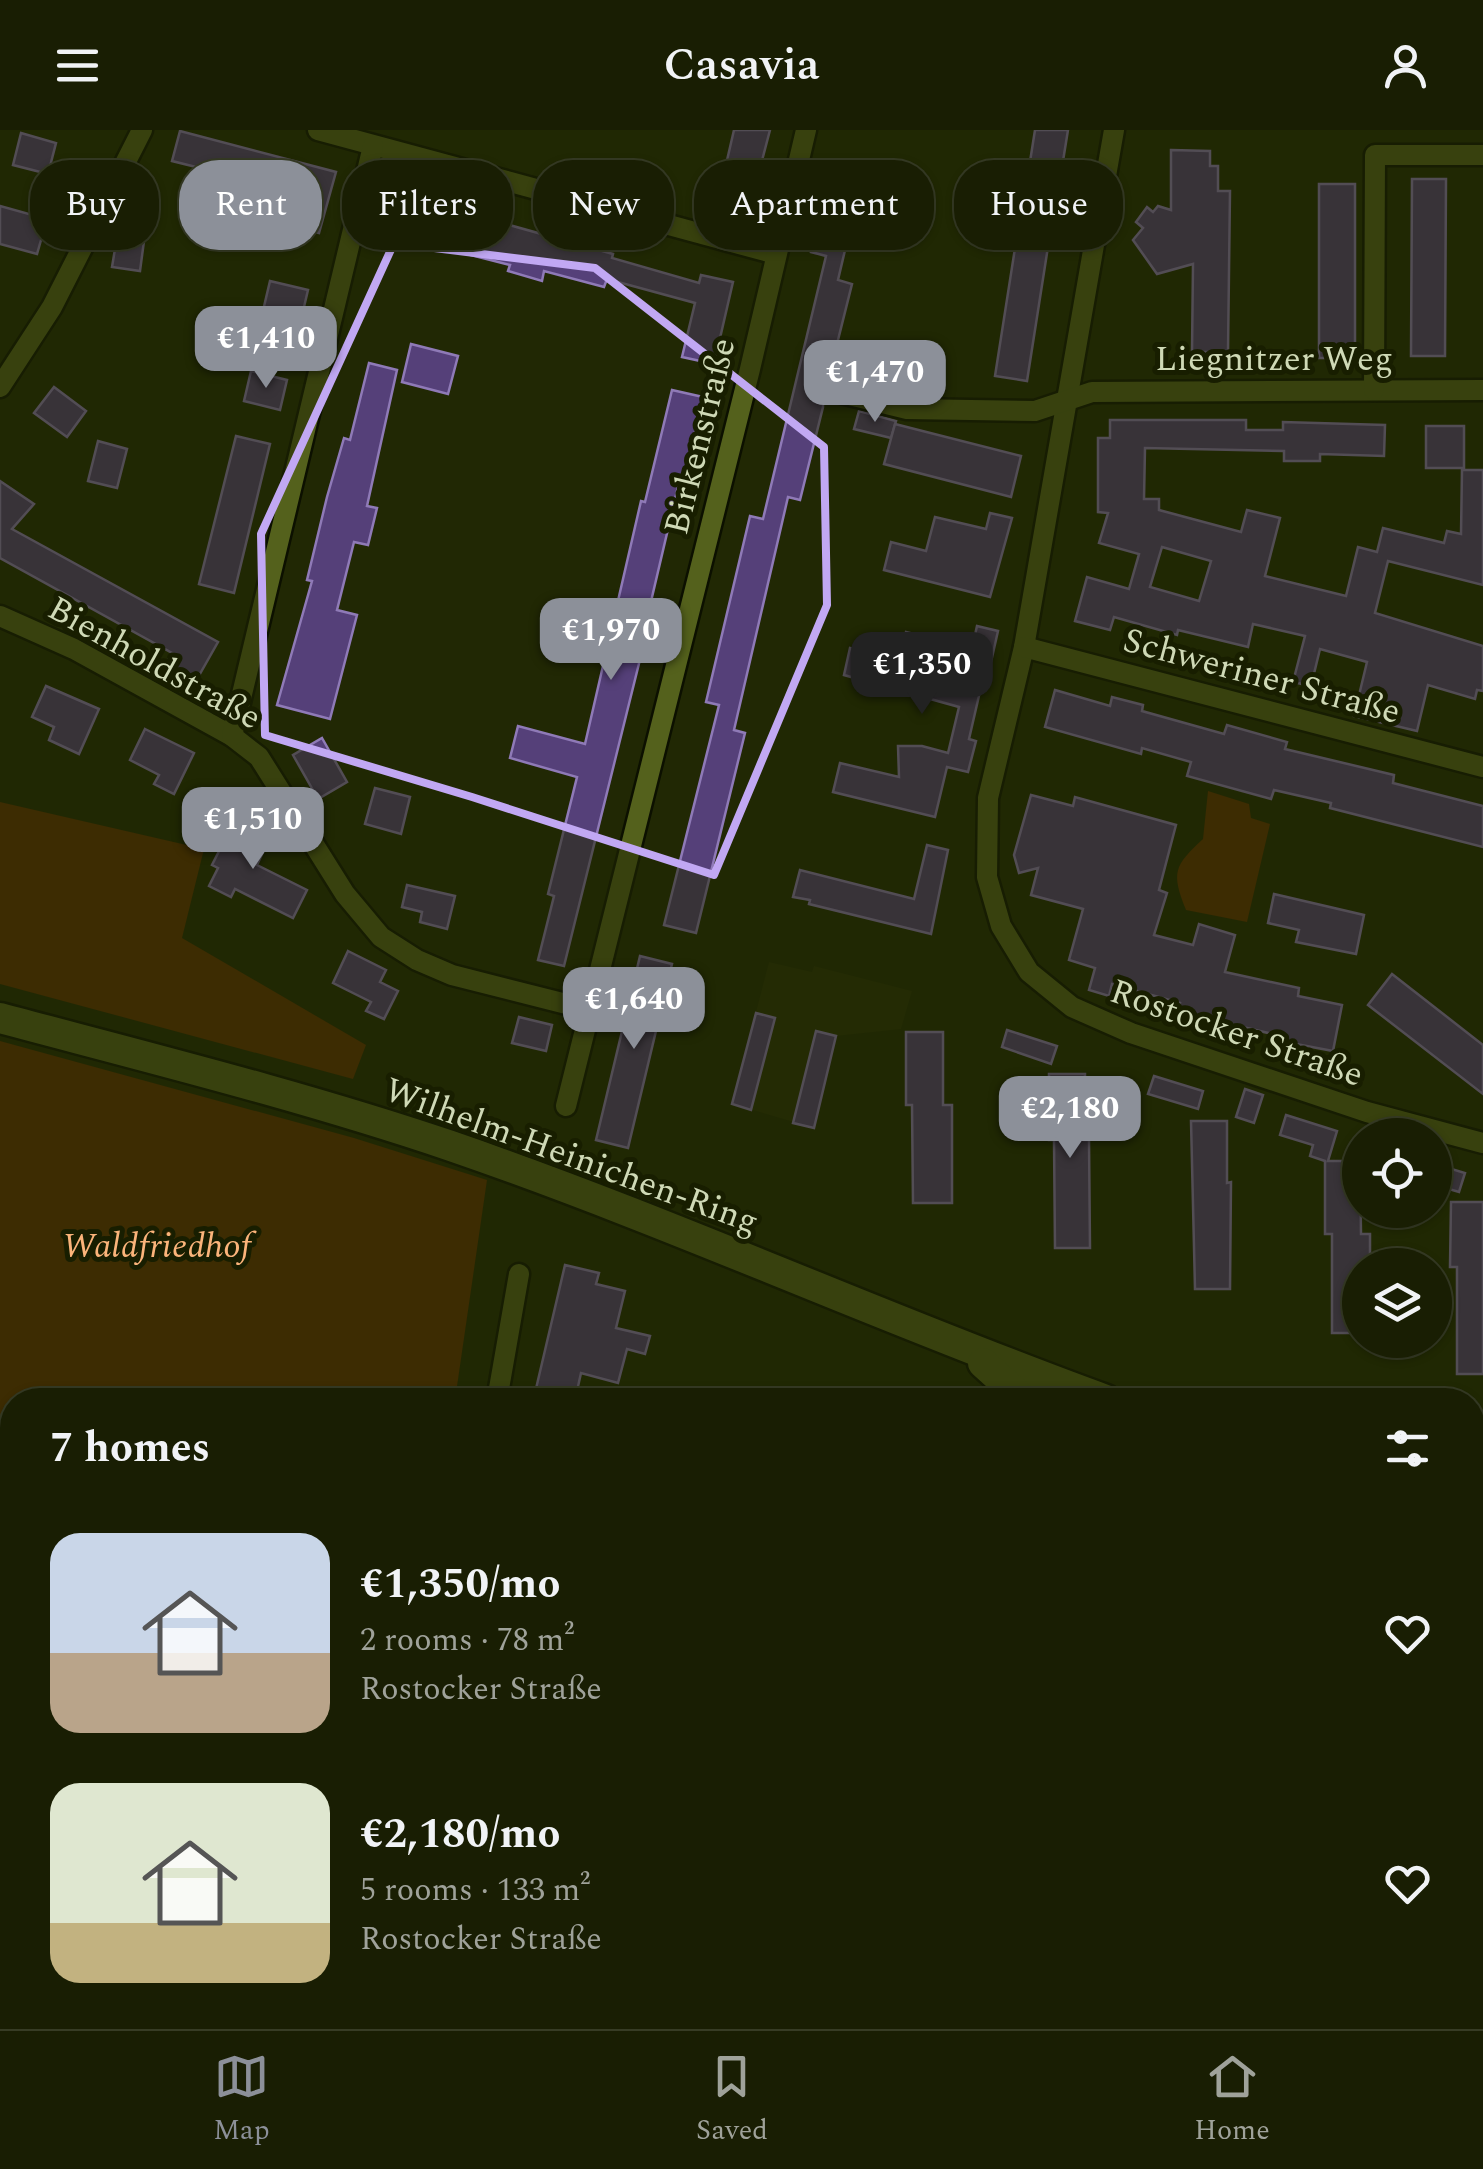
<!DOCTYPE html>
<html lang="en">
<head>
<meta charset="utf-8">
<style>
	body { margin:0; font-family:Spectral,serif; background:#22270d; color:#f1f3f6; height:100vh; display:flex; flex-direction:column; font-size:38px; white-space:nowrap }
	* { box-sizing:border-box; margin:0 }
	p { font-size:32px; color:#9fa29a }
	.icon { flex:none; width:55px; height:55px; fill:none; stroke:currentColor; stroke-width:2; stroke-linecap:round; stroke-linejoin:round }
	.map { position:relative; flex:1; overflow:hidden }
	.side { position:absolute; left:0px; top:1258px; width:1485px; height:642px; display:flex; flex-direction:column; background:#191e03; border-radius:40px 40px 0 0; box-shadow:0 2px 8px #0004,0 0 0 2px #373c25 }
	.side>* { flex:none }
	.banner { position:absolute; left:30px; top:30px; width:1425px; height:90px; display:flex; gap:20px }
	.controls { position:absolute; left:1342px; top:988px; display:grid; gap:20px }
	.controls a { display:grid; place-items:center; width:110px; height:110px; border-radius:50%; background:#191e03; box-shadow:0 2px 8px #0004,0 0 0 2px #373c25; font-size:50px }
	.price { position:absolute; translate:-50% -85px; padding:0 22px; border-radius:20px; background:#8c9099; color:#fff; font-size:32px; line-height:65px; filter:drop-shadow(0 2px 5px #0008) }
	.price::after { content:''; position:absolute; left:50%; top:60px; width:30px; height:22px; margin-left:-15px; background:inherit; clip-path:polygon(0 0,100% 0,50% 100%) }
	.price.selected { background:#222; color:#fff }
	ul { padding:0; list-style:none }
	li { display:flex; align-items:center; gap:30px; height:250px; padding:0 50px }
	li span { display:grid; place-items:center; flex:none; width:280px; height:200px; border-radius:30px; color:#555 }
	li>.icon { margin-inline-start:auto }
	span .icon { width:120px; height:120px; fill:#fffc; stroke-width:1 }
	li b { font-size:42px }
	h2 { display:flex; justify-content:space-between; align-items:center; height:120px; padding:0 50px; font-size:42px }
	.tag { padding:0 35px; border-radius:40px; background:#191e03; box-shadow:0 2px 8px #0004,0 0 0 2px #373c25; font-size:35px; line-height:90px }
	.tag.selected { background:#8c9099; color:#fff }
	header { display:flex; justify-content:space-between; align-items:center; height:130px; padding:0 50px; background:#191e03; font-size:45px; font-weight:600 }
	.menu { display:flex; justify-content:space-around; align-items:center; height:140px; border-top:2px solid #373c25; background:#191e03; font-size:28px; color:#9fa29a }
	.menu a { display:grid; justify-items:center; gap:5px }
	.menu .selected { color:#8c9099 }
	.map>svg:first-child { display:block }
	.built { fill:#283006 }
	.green { fill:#5f3100 }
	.building { fill:#554079; stroke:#8f7ab7; stroke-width:2.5; fill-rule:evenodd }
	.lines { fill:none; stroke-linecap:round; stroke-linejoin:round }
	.street-casing { stroke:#0c1000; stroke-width:25 }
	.secondary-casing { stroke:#0c1000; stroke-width:35 }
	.street { stroke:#54611c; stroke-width:20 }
	.secondary { stroke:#54611c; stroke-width:30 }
	.marked { fill:none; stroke:#c1a8f3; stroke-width:8; stroke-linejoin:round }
	.labels { text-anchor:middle; stroke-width:10; stroke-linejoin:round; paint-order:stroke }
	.street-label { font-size:35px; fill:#cfd9b6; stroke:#181e00 }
	.park-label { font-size:35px; font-style:italic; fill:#fbb47a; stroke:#181e00 }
</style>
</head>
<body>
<header><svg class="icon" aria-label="menu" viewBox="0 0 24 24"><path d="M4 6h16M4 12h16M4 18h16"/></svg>Casavia<svg class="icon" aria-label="person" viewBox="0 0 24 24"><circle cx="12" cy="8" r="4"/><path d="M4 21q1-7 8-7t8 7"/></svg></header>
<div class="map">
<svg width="1483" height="1899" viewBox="0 0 1483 1899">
	<rect width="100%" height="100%" fill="#212804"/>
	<polygon class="built" points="769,832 812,842 814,836 912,861 901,899 836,906 814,998 732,974"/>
	<g class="green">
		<path d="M1208,661L1249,674L1251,688L1270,694L1247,792L1186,780C1171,742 1174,736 1203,709Z"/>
		<polygon points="0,672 204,719 182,808 366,915 353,949 0,854"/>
		<polygon points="0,911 354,1008 487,1050 455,1270 12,1270 12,1856 0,1866"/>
	</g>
	<g class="building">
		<polygon points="734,0 770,0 746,92 709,82 718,51 722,52"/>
		<polygon points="1035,0 1068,0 1058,62 1026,57"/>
		<polygon points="180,1 336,42 319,103 295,97 303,67 285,62 286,59 205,34 204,39 172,31"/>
		<polygon points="21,3 56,13 48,44 13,35"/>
		<polygon points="1171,20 1210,21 1210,36 1218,36 1218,61 1230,61 1228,222 1192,222 1193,134 1157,144 1133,110 1143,98 1136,92 1147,77 1153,82 1158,76 1171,80"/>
		<polygon points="830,40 862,48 838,150 852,154 829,246 820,246 812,257 812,264 823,273 823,277 800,370 788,367 734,600 745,603 696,803 664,795 719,575 706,572 750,386 763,389 826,126 811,122"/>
		<polygon points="1412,49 1446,49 1445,226 1411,226"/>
		<rect x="1319" y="54" width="36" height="174"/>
		<polygon points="406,58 440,68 438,75 613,124 612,128 699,153 701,145 733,152 714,234 682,227 695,173 607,149 604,157 544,141 542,151 508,141 510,135 447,119 449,114 394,98"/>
		<polygon points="0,76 47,89 37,124 0,114"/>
		<polygon points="1018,99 1050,104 1027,251 995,246"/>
		<polygon points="117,107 144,111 140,141 112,137"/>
		<polygon points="270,151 308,160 300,194 262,185"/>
		<polygon points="411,214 458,226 448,264 402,252"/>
		<polygon points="369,233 397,240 367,376 377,378 368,415 354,412 337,480 357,485 330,589 277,575 312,451 307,450 327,367 344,308 350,310"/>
		<polygon points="251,241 287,250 280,280 244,271"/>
		<polygon points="54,257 86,281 67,307 34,283"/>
		<polygon points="672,260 703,267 684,349 680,348 649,480 652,481 564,836 538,830 554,766 548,764 577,647 510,628 518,596 585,614 641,371 645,372"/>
		<polygon points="859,281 896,291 891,308 854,299"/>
		<path d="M1110,290H1246V300H1283V292L1385,295L1384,326L1320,324V331H1284V321L1145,318L1144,369H1159V380L1241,402L1247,380L1280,388L1265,446L1346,466L1358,417L1377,422L1383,398L1444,413L1447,401L1461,404L1462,340H1483V455L1388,431L1375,483L1483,516V561L1477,560L1475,569L1428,555L1417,601L1354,586L1367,532L1320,519L1311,556L1293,552L1305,506L1253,494L1248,517L1178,500L1177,505L1114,487L1110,500L1075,491L1087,447L1129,459L1139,424L1099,413L1108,383L1098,382V308H1110ZM1162,417L1211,431L1199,471L1150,457Z"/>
		<polygon points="895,294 1021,326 1011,367 884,334"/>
		<rect x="1426" y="296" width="38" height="42"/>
		<polygon points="236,306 270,314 234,463 199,454"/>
		<polygon points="98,311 127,319 117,358 88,351"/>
		<polygon points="0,351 34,374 12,399 218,512 197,549 167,532 172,523 0,428"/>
		<polygon points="990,383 1012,388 990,467 884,440 891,412 926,421 935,387 986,399"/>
		<polygon points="977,496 998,501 991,532 987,531 969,609 976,611 968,642 947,637 935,687 833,662 840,633 899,647 898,616 922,616 948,623 959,577 844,545 850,518 900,530 906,502 972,518"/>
		<polygon points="46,556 99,579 79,624 49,610 54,597 32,587"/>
		<polygon points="1055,560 1110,576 1112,567 1143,575 1142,581 1224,604 1227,595 1287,612 1285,619 1394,645 1393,653 1483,676 1483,717 1330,678 1331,673 1274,660 1271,669 1187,646 1191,632 1142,618 1141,624 1045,597"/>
		<polygon points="145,599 194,623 174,664 154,654 159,645 130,630"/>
		<polygon points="322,608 347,652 318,669 293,625"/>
		<polygon points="375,658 410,667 401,704 365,694"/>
		<polygon points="1031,665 1073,676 1075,667 1176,695 1159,760 1167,763 1154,805 1193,815 1199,794 1235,805 1225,842 1299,858 1298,866 1342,875 1333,921 1280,911 1281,906 1178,882 1180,873 1112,854 1109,866 1089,860 1095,838 1069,830 1083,779 1031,765 1038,738 1019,743 1014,725"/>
		<polygon points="235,690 270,707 257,735 307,760 293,788 235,759 231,767 209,756 218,738 212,735"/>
		<polygon points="927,715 948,720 931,804 809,774 810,770 793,767 800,740 914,769"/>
		<polygon points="407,755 455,766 447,799 420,792 422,782 402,777"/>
		<polygon points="1274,764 1364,785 1356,824 1296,812 1299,800 1268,793"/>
		<polygon points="348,821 386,840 380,852 398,861 384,889 366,881 371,872 333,853"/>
		<polygon points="640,826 672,834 628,1018 596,1010"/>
		<polygon points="1392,844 1483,915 1483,964 1368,875"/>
		<polygon points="756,883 775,888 751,980 732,974"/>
		<polygon points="519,887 552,895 546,921 512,913"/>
		<polygon points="1007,900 1057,916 1051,934 1002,917"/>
		<polygon points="816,901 836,906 814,998 793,993"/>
		<polygon points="906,902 943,902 943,975 952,975 952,1073 913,1073 912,975 906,975"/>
		<polygon points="1049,944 1085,944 1084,1010 1089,1010 1090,1118 1055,1118 1054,1010 1049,1010"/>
		<polygon points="1154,946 1203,961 1198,979 1148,964"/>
		<polygon points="1245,959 1263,965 1254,993 1236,987"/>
		<polygon points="1286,985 1337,1001 1328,1031 1360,1031 1361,1104 1370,1104 1370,1135 1360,1135 1360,1203 1332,1203 1332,1104 1325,1104 1325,1031 1310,1026 1313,1015 1280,1005"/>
		<polygon points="1191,991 1227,991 1227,1053 1231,1052 1230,1159 1195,1159"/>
		<polygon points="1435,1034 1465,1043 1459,1062 1435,1055"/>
		<polygon points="1451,1072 1483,1072 1483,1244 1457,1244 1457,1137 1450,1137"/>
		<polygon points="565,1135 599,1143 596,1154 625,1161 616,1198 650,1206 645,1224 627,1219 618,1253 581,1243 575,1270 535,1263"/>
	</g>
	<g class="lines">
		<g class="street-casing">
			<g id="street">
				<polyline points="318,0 776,124"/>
				<polyline points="1114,0 1024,517 988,668 987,747 1001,796 1029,842 1072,877 1131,903 1367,982 1483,1013"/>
				<polyline points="0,257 52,177 142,0"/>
				<polyline points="825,259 907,279 1035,281 1092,262 1483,260"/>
				<polyline points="1374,260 1375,25 1483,25"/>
				<polyline points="0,486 74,519 232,606 259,627 345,764 381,807 417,830 452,845 590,880"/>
				<polyline points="1024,517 1483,637"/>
				<polyline points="232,606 373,16"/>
				<polyline points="566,976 750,239 806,0"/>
				<polyline points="497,1270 519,1144"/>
				<polyline points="1472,1495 1483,1495"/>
				<polyline points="806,1888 815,1899"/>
				<polyline points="295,1899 310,1888"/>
				<polyline points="1362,1899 1364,1888"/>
			</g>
		</g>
		<g class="secondary-casing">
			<g id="secondary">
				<path d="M0,888C150,928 303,966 451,1016C672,1092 885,1190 1106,1270"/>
				<polyline points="983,1233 1024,1270"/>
				<polyline points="1472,1397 1483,1401"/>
			</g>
		</g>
		<use href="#street" class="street"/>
		<use href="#secondary" class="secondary"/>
	</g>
	<path d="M0 0H1483V1899H0ZM394,113L595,138L824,317L827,475L714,745L472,667L265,605L261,404Z" fill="#212804" fill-opacity=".55" fill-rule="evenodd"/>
	<path class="marked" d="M394,113L595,138L824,317L827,475L714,745L472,667L265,605L261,404Z"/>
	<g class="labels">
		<g class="street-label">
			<text x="1274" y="240">Liegnitzer Weg</text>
			<text transform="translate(699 306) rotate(-76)" y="12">Birkenstraße</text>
			<text transform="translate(155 532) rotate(29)" y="12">Bienholdstraße</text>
			<text transform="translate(1262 545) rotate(15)" y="12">Schweriner Straße</text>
			<text transform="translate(1237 902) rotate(19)" y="12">Rostocker Straße</text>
			<text transform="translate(572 1025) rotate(20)" y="12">Wilhelm-Heinichen-Ring</text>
		</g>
		<g class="park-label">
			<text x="157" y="1127">Waldfriedhof</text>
		</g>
	</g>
</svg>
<div class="controls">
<a><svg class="icon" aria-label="locate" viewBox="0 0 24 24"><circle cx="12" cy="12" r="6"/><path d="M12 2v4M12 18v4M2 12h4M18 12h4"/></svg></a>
<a><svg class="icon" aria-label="layers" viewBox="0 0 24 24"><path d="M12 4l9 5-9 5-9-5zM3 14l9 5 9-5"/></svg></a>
</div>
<b class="price" style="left:266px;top:261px">€1,410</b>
<b class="price" style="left:875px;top:295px">€1,470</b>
<b class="price" style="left:611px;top:553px">€1,970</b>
<b class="price selected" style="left:922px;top:587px">€1,350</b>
<b class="price" style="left:253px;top:742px">€1,510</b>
<b class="price" style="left:634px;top:922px">€1,640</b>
<b class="price" style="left:1070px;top:1031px">€2,180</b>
<div class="banner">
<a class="tag">Buy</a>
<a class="tag selected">Rent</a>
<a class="tag">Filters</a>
<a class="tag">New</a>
<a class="tag">Apartment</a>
<a class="tag">House</a>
</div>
<section class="side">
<h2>7 homes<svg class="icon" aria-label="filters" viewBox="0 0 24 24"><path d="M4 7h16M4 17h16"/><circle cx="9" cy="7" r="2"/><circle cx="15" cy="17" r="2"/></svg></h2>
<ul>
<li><span style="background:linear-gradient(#c9d6e8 60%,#b9a48a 0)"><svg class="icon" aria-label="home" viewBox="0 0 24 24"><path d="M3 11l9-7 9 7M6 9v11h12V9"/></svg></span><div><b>€1,350/mo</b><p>2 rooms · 78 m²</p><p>Rostocker Straße</p></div><svg class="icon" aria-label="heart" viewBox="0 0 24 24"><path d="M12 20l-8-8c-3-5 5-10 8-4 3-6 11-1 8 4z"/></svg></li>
<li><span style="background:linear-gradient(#dfe7d0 70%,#c2b280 0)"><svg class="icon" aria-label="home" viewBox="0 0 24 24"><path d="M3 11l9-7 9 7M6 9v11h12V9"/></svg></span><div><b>€2,180/mo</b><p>5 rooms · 133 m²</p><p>Rostocker Straße</p></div><svg class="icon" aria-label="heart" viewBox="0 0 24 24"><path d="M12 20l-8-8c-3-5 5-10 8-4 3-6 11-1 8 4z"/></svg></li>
</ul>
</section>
</div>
<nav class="menu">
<a class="selected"><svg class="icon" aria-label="map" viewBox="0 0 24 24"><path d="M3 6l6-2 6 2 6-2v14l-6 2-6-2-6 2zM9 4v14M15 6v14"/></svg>Map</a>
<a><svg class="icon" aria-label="saved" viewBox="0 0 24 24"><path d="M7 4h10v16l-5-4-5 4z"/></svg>Saved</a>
<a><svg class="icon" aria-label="home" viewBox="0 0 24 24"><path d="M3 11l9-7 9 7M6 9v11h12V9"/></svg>Home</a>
</nav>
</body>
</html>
